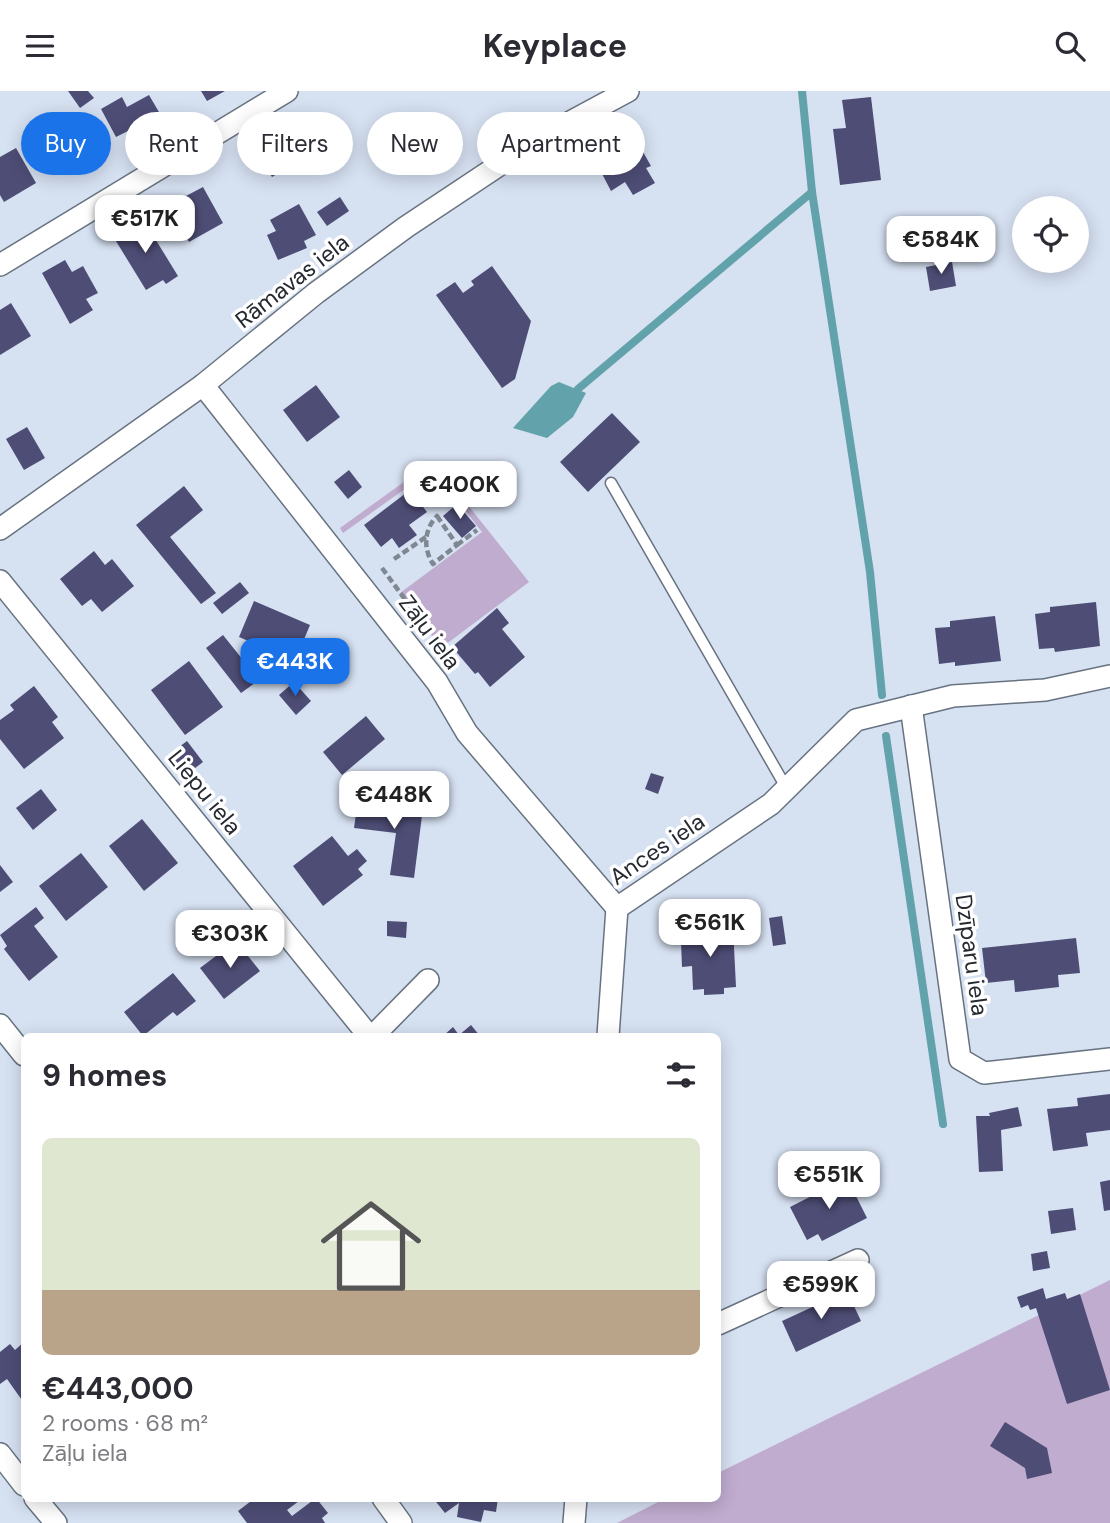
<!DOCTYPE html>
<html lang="en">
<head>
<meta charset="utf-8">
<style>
	body { margin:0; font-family:"DM Sans",sans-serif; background:#f2f2f3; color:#2b2b33; height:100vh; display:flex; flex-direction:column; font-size:26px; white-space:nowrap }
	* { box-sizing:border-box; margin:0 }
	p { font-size:23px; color:#7c7c81 }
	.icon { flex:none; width:38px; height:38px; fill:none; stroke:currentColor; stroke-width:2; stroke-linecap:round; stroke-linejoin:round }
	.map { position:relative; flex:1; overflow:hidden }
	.drawer { position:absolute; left:21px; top:942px; width:700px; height:469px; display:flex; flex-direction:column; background:#fff; border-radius:10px; box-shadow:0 4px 18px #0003 }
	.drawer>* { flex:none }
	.hud { position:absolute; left:21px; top:21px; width:700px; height:63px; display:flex; gap:14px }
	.tools { position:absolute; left:1012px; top:105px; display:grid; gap:14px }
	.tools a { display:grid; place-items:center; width:77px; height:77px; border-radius:50%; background:#fff; box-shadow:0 4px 18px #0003; font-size:35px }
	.price { position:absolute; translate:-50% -60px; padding:0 16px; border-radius:14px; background:#fff; color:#222; font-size:23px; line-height:46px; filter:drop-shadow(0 2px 4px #0008) }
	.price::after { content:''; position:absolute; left:50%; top:42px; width:21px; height:16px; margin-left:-10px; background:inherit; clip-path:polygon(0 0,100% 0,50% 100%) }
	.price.on { background:#1a73e8; color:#fff }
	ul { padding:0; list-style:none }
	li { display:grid; align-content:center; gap:14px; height:371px; padding:0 21px }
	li+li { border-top:2px solid #e1e1e2 }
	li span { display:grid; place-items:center; height:217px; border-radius:10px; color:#555 }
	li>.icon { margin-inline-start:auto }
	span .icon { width:126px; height:126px; fill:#fffc; stroke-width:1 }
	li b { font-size:30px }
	h2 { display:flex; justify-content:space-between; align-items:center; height:84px; padding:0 21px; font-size:30px }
	.chip { padding:0 24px; border-radius:32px; background:#fff; box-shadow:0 4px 18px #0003; font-size:24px; line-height:63px }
	.chip.on { background:#1a73e8; color:#fff }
	header { display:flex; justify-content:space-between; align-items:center; height:91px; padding:0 21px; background:#fff; font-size:32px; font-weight:700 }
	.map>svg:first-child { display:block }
	.green { fill:#c0accf }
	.water { fill:#62a2aa }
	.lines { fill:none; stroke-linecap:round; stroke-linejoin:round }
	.stream { stroke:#62a2aa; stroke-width:8 }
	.building { fill:#4e4d76 }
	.service-casing { stroke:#687381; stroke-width:13 }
	.minor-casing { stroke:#687381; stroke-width:24 }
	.path { stroke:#7f8793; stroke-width:4.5; stroke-dasharray:7 3.5; stroke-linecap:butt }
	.service { stroke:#fff; stroke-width:10 }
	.minor { stroke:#fff; stroke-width:21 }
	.labels { text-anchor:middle; stroke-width:7; stroke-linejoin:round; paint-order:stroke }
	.street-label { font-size:23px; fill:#252930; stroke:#fff }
</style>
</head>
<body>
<header><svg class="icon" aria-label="menu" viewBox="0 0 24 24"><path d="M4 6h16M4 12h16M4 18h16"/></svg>Keyplace<svg class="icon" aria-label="search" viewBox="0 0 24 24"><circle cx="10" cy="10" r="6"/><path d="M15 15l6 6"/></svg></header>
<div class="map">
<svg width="1110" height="1432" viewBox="0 0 1110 1432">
	<rect width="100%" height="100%" fill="#d6e1f2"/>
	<g class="green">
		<polygon points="433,370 529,491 441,557 400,502 482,441 433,378 343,442 340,437"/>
		<polygon points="1110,1189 1110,1432 617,1432 666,1407 718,1407 718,1382"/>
	</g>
	<polygon class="water" points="559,291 586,302 573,326 547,347 513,337 551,295"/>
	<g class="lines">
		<g class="stream">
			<polyline points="802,0 812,101 870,481 882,604"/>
			<polyline points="578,298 812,101"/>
			<polyline points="886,645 943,1033"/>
		</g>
	</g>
	<g class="building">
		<polygon points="68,0 88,0 94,7 80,17"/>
		<polygon points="201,0 225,0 207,10"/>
		<polygon points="149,4 163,28 132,46 128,40 116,46 101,18 122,6 127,16"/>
		<polygon points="871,6 881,89 840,94 833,38 846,37 842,9"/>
		<polygon points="296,36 310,58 298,66 300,69 272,86 258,63 286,46 284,44"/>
		<polygon points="638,52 651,75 646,77 655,92 633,104 625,91 611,100 598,75"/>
		<polygon points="16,57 36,92 4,111 0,104 0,66"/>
		<polygon points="203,96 223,132 189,151 169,114"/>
		<polygon points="340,106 349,120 327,135 317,121"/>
		<polygon points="299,113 316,144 304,150 307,157 278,169 267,144 276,140 270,129"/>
		<polygon points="129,131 134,141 146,133 178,185 166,193 163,189 146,199 111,142"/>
		<polygon points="65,169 72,181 83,175 98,202 86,208 93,219 70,233 42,182"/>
		<polygon points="952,171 956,195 930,200 926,176"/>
		<polygon points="492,175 531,230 515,288 502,297 436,204 455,191 463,202 474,194 471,190"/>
		<polygon points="11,212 31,245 0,264 0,219"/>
		<polygon points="316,294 340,326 307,351 283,319"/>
		<polygon points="612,322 640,351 588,401 560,371"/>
		<polygon points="27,336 45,367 24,379 6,348"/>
		<polygon points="349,379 362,396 348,408 334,391"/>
		<polygon points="184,395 203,419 170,446 216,502 201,513 136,434"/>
		<polygon points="410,399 427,421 409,434 417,444 399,457 392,447 381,456 364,434"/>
		<polygon points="457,413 476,435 462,447 443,425"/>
		<polygon points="94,460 105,474 112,468 134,495 102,521 91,508 82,515 60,488"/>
		<polygon points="240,491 249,502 222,523 213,512"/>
		<polygon points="254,510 310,534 295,570 239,546"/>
		<polygon points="1096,511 1100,555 1055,561 1054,557 1039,558 1035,523 1050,521 1050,516"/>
		<polygon points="497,517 509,532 502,538 525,566 490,596 478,581 475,583 452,556"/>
		<polygon points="995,525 1001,570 955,575 955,571 939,573 935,537 950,536 950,530"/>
		<polygon points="223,544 259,589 241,602 206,557"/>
		<polygon points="189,570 223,616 185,644 151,599"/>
		<polygon points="294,591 311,610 296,624 279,604"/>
		<polygon points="34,595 58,626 52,631 64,647 24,678 0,648 0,629 14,619 10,614"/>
		<polygon points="366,625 385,648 342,684 323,661"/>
		<polygon points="187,650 203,671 186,684 170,663"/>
		<polygon points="651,682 664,686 658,703 645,698"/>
		<polygon points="41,698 57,719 33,739 16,717"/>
		<polygon points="358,709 423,717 414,787 390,784 396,742 354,737"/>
		<polygon points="142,728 178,772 144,800 109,755"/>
		<polygon points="332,745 348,765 357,758 367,770 358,778 363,784 323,815 293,775"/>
		<polygon points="81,762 108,796 66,830 39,795"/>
		<polygon points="0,774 13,791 0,801"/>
		<polygon points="36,816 44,827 34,835 58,866 29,890 4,858 7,855 0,844"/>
		<polygon points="782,825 786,853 773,855 769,827"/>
		<polygon points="387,830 407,831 406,847 387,845"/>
		<polygon points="733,836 736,896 724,897 724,903 704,904 704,898 693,899 692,875 682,876 681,851 686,850 685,838"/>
		<polygon points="1076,847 1080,882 1058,884 1059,896 1015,901 1014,889 986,892 982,857"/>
		<polygon points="236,850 260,880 224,908 200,877"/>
		<polygon points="173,882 196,910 177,925 173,921 143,945 124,921"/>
		<polygon points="471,934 480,945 443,945 453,936 459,944"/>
		<polygon points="1110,1003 1110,1039 1086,1042 1088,1055 1053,1060 1047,1018 1078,1015 1077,1007"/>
		<polygon points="1018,1016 1022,1035 1001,1039 1003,1080 979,1081 976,1025 990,1025 989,1022"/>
		<polygon points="847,1087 867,1127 822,1150 818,1143 807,1149 790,1116"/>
		<polygon points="1110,1089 1110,1119 1104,1120 1100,1091"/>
		<polygon points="1073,1117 1076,1139 1051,1143 1048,1120"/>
		<polygon points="1047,1160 1050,1177 1033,1180 1031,1163"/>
		<polygon points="1043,1197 1046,1208 1065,1202 1067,1208 1080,1203 1110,1299 1067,1313 1036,1217 1030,1219 1028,1214 1021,1217 1017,1206"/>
		<polygon points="847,1200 861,1230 796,1261 782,1230"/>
		<polygon points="24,1251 24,1312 7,1288 0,1293 0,1261 10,1253 15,1259"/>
		<polygon points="1005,1331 1047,1357 1052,1382 1027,1388 1025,1377 990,1355"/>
		<polygon points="255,1407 303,1407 287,1419 292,1425 316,1407 328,1422 322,1427 325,1432 247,1432 238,1420"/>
		<polygon points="433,1407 498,1407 496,1421 484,1419 481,1431 457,1426 459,1412 445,1422"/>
	</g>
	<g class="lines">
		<g class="service-casing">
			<polyline id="service" points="611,392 787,698"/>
		</g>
		<g class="minor-casing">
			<g id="minor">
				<polyline points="0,174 287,0"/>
				<polyline points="203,294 437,591 467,642 617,817"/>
				<polyline points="0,438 203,294 316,202 406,136 537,49 628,0"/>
				<polyline points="0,490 369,945"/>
				<polyline points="911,615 960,968 984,982 1110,968"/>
				<polyline points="617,817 771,713 856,629 953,605 1045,599 1110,585"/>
				<polyline points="0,934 24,964"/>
				<polyline points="373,945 428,889"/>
				<polyline points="608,945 617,817"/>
				<polyline points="718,1233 858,1169"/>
				<polyline points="0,1363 24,1394"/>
				<polyline points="35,1407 56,1432"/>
				<polyline points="383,1407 401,1432"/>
				<polyline points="574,1432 576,1407"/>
			</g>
		</g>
		<g class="path">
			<path d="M437,425L457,454L433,473C423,458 424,438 437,425Z"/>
			<polyline points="457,454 477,439"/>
			<polyline points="394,468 426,446"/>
			<polyline points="382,477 415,522"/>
		</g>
		<use href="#service" class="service"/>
		<use href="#minor" class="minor"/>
	</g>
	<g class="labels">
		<g class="street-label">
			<text transform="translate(292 190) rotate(-38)" y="8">Rāmavas iela</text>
			<text transform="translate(430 541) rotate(53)" y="8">Zāļu iela</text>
			<text transform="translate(205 701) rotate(51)" y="8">Liepu iela</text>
			<text transform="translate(657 758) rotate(-34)" y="8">Ances iela</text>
			<text transform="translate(972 864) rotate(82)" y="8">Dzīparu iela</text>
		</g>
	</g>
</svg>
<div class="tools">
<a><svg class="icon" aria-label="locate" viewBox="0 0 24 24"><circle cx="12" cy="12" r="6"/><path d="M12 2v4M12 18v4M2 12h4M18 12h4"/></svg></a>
</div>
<b class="price" style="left:145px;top:164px">€517K</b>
<b class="price" style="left:941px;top:185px">€584K</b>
<b class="price" style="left:460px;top:430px">€400K</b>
<b class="price on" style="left:295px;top:607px">€443K</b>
<b class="price" style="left:394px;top:740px">€448K</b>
<b class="price" style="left:710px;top:868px">€561K</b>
<b class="price" style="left:230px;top:879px">€303K</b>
<b class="price" style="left:829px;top:1120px">€551K</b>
<b class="price" style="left:821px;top:1230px">€599K</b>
<div class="hud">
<a class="chip on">Buy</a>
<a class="chip">Rent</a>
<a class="chip">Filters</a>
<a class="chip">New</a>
<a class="chip">Apartment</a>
</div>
<section class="drawer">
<h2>9 homes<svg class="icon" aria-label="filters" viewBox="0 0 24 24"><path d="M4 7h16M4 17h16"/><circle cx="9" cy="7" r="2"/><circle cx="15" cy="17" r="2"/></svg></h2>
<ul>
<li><span style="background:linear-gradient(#dfe7d0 70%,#b9a48a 0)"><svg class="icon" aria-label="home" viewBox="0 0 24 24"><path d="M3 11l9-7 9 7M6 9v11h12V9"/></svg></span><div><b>€443,000</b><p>2 rooms · 68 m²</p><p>Zāļu iela</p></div></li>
</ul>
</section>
</div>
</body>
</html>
